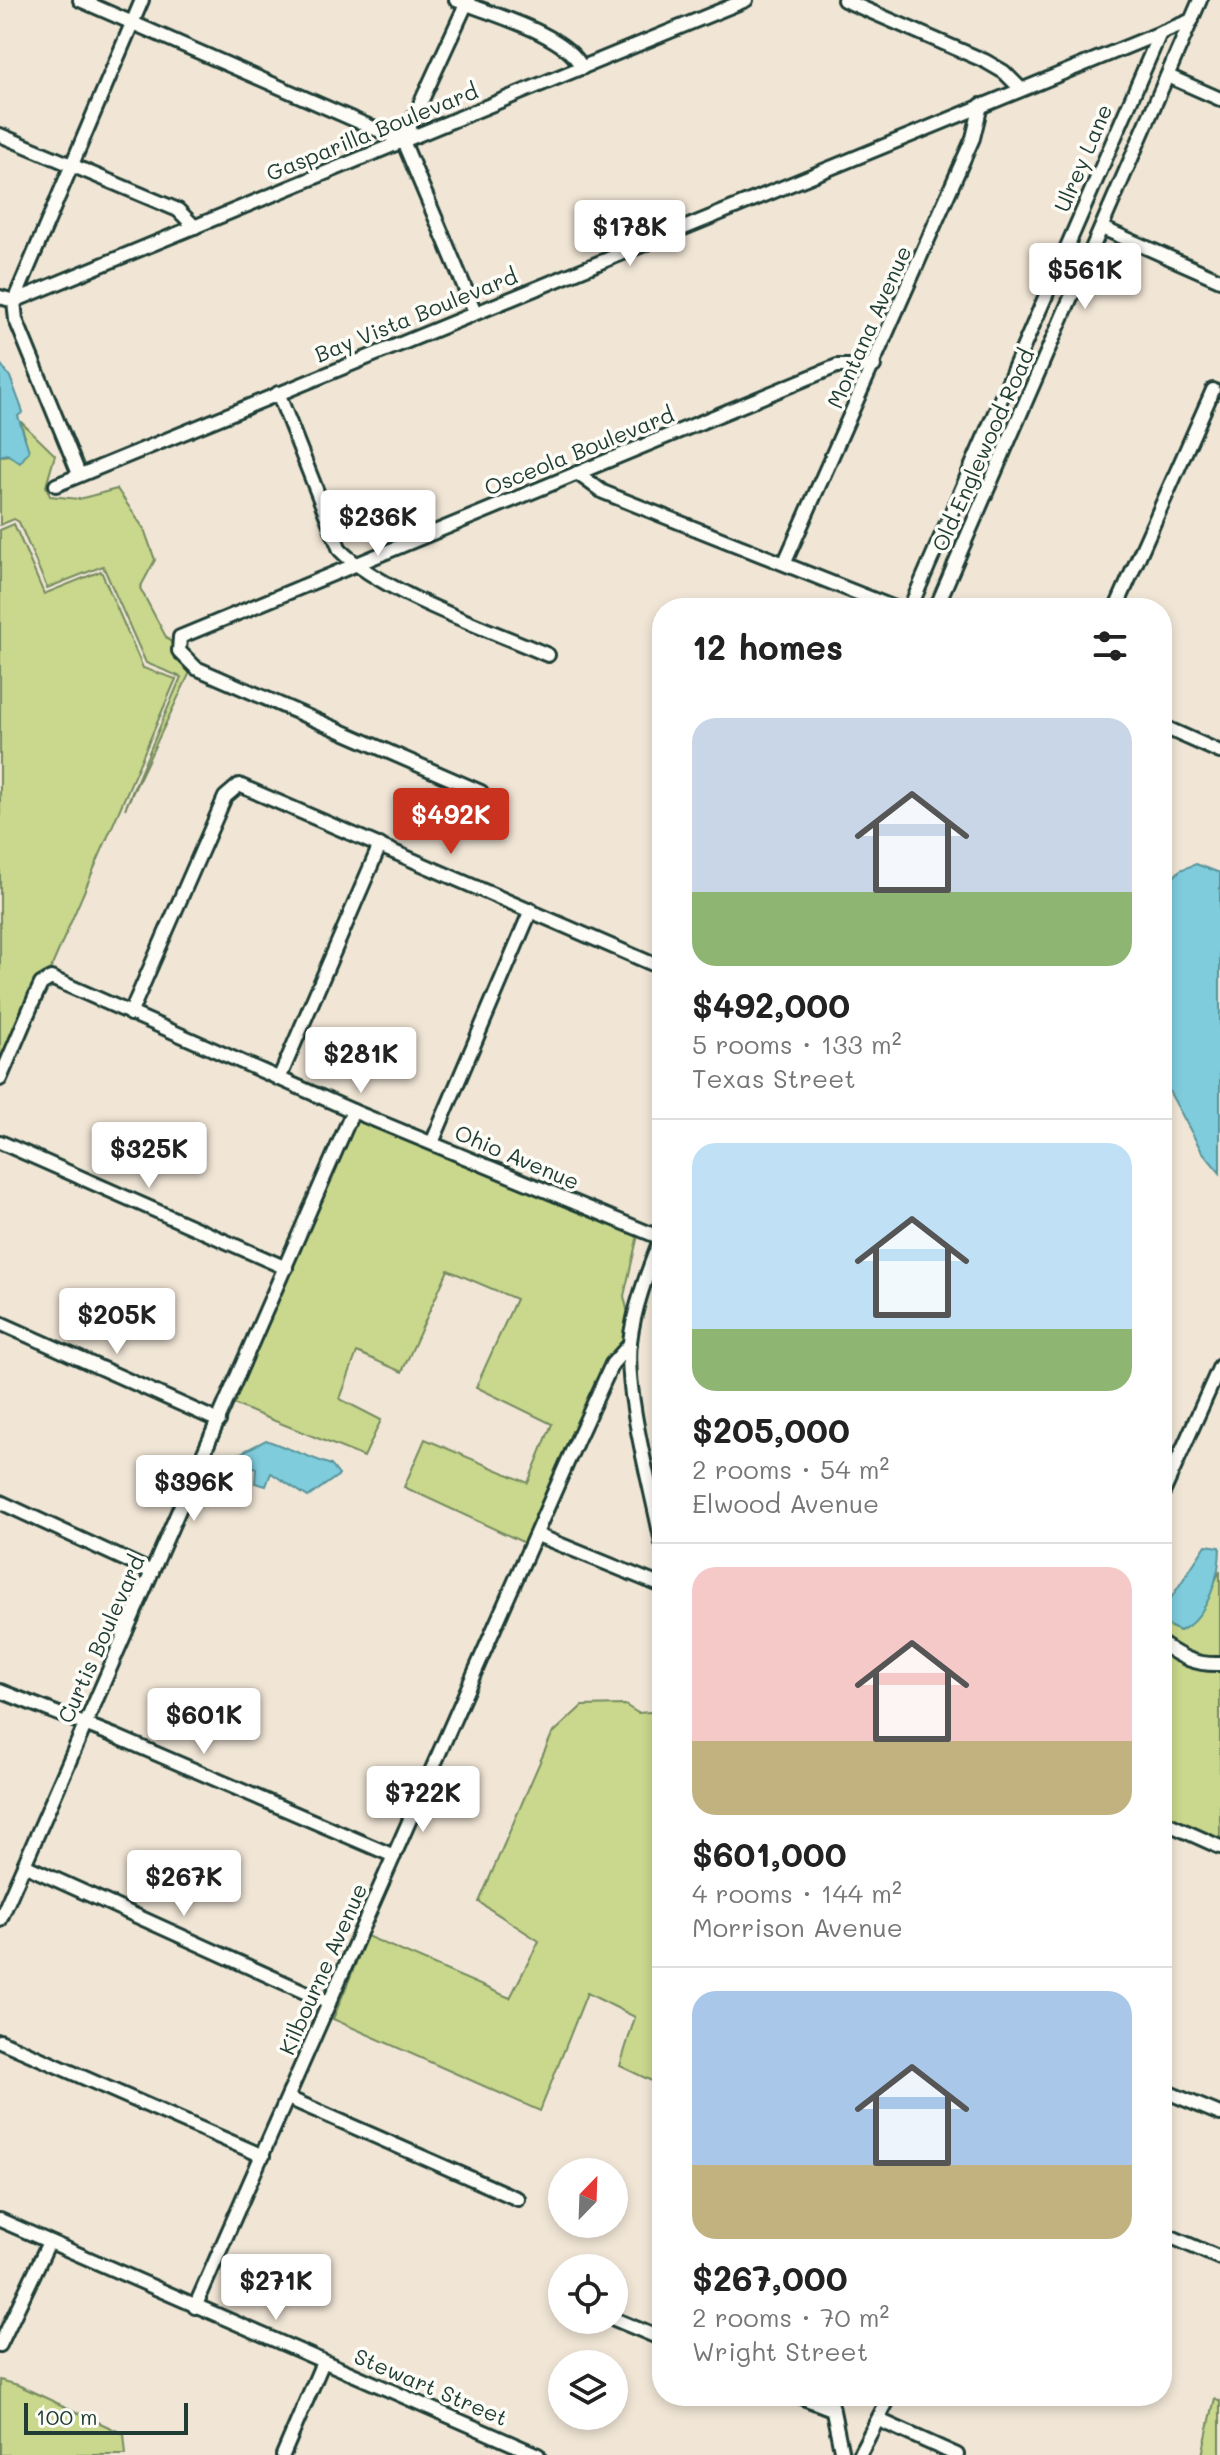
<!DOCTYPE html>
<html lang="en">
<head>
<meta charset="utf-8">
<style>
	body { margin:0; font-family:Mali,sans-serif; background:#f2f2f2; color:#222; height:100vh; display:flex; flex-direction:column; font-size:30px; white-space:nowrap }
	* { box-sizing:border-box; margin:0 }
	p { font-size:26px; color:#767676 }
	.icon { flex:none; width:44px; height:44px; fill:none; stroke:currentColor; stroke-width:2; stroke-linecap:round; stroke-linejoin:round }
	.map { position:relative; flex:1; overflow:hidden }
	.sheet { position:absolute; left:652px; top:598px; width:520px; height:1808px; display:flex; flex-direction:column; background:#fff; border-radius:32px; box-shadow:0 4px 12px #0003 }
	.sheet>* { flex:none }
	.needle { width:52px; rotate:23deg }
	.buttons { position:absolute; left:548px; top:2158px; display:grid; gap:16px }
	.buttons a { display:grid; place-items:center; width:80px; height:80px; border-radius:50%; background:#fff; box-shadow:0 4px 12px #0003; font-size:40px }
	.scale { position:absolute; left:24px; bottom:20px; width:164px; box-sizing:border-box; padding-left:8px; border:4px solid #1f3d34; border-top:0; font-size:22px; line-height:28px; white-space:nowrap; color:#1f3d34; -webkit-text-stroke:6px #fdfcf7; paint-order:stroke }
	.price { position:absolute; translate:-50% -68px; padding:0 18px; border-radius:8px; background:#fff; color:#222; font-size:26px; line-height:52px; filter:drop-shadow(0 2px 4px #0008) }
	.price::after { content:''; position:absolute; left:50%; top:48px; width:24px; height:18px; margin-left:-12px; background:inherit; clip-path:polygon(0 0,100% 0,50% 100%) }
	.price.current { background:#c8321e; color:#fff }
	ul { padding:0; list-style:none }
	li { display:grid; align-content:center; gap:16px; height:424px; padding:0 40px }
	li+li { border-top:2px solid #e0e0e0 }
	li span { display:grid; place-items:center; height:248px; border-radius:24px; color:#555 }
	li>.icon { margin-inline-start:auto }
	span .icon { width:144px; height:144px; fill:#fffc; stroke-width:1 }
	li b { font-size:34px }
	h2 { display:flex; justify-content:space-between; align-items:center; height:96px; padding:0 40px; font-size:34px }
	.map>svg:first-child { display:block }
	.green { fill:#c9d88c; stroke:#748a60; stroke-width:2 }
	.water { fill:#7fccdd; stroke:#599399; stroke-width:2 }
	.lines { fill:none; stroke-linecap:round; stroke-linejoin:round }
	.minor-casing { stroke:#1f3d34; stroke-width:18 }
	.minor { stroke:#fdfcf7; stroke-width:12 }
	.labels { text-anchor:middle; stroke-width:7; stroke-linejoin:round; paint-order:stroke }
	.street-label { font-size:22px; fill:#1f3d34; stroke:#fdfcf7 }
</style>
</head>
<body>
<div class="map">
<svg width="1220" height="2455" viewBox="0 0 1220 2455">
	<rect width="100%" height="100%" fill="#f1e6d6"/>
	<filter id="ink" filterUnits="userSpaceOnUse"><feTurbulence type="fractalNoise" baseFrequency=".0125" numOctaves="2"/><feDisplacementMap in="SourceGraphic" scale="16" xChannelSelector="R" yChannelSelector="G"/><feConvolveMatrix kernelMatrix="1 2 1 2 8 2 1 2 1" color-interpolation-filters="sRGB"/></filter>
	<g filter="url(#ink)">
		<g class="green">
			<polygon points="20,421 55,455 46,486 50,496 79,499 117,489 144,529 155,560 140,588 166,637 193,666 125,809 181,677 146,663 103,566 47,588 19,522 14,519 0,525 0,456 10,455 25,437"/>
			<polygon points="14,524 44,594 101,571 143,668 176,679 0,1086 0,530"/>
			<polygon points="365,1113 638,1235 624,1296 629,1318 624,1343 529,1545 404,1487 425,1439 528,1483 552,1424 476,1387 516,1299 448,1270 402,1372 357,1352 340,1399 381,1420 364,1457 233,1404 356,1123"/>
			<polygon points="1220,1571 1220,1846 1162,1823 1162,1623 1180,1631 1206,1599"/>
			<polygon points="625,1705 638,1713 662,1711 662,2086 620,2066 635,2017 587,1993 540,2111 333,2019 367,1936 510,1998 539,1941 479,1902 552,1734 582,1706"/>
			<polygon points="0,2380 18,2385 124,2434 126,2455 0,2455"/>
			<polygon points="1215,2398 1220,2401 1220,2455 1202,2455"/>
		</g>
		<g class="water">
			<polygon points="0,363 10,377 23,412 18,416 29,451 20,463 7,454 0,456"/>
			<polygon points="1196,864 1220,873 1220,1173 1201,1150 1162,1078 1162,890 1180,870"/>
			<polygon points="266,1440 331,1465 339,1475 308,1497 271,1473 266,1486 255,1483 256,1468 233,1457"/>
			<path d="M1206,1545L1220,1547C1220,1576 1208,1617 1180,1631L1162,1623V1598H1171Z"/>
		</g>
		<g class="lines">
			<g class="minor-casing">
				<g id="minor">
					<polyline points="80,0 403,141 475,312"/>
					<path d="M456,0C491,14 567,34 582,68"/>
					<polyline points="844,0 985,61 1004,72 1021,89"/>
					<polyline points="1168,76 1220,99"/>
					<polyline points="0,135 178,210 195,227"/>
					<polyline points="403,141 468,0"/>
					<polyline points="1102,228 1220,280"/>
					<polyline points="0,297 14,301 746,0"/>
					<path d="M278,393L340,550C382,593 491,630 548,655"/>
					<polyline points="577,473 603,492 895,608"/>
					<polyline points="79,474 16,320 14,301 142,0"/>
					<polyline points="56,485 1192,20"/>
					<polyline points="785,562 973,138 981,105"/>
					<polyline points="910,608 1160,33"/>
					<polyline points="936,608 1200,0"/>
					<polyline points="1116,608 1213,390"/>
					<polyline points="1162,726 1220,752"/>
					<polyline points="481,792 196,668 179,651 180,637 837,366 874,366"/>
					<polyline points="130,1014 225,797 239,785 662,968"/>
					<polyline points="0,1079 35,997 41,984 51,978 353,1111 661,1238"/>
					<polyline points="279,1079 380,845"/>
					<polyline points="0,1142 286,1268"/>
					<polyline points="432,1143 531,910"/>
					<path d="M662,1235C649,1269 634,1306 630,1342C624,1393 652,1490 662,1543"/>
					<polyline points="0,1323 219,1421"/>
					<polyline points="1162,1495 1220,1366"/>
					<polyline points="0,1502 152,1572"/>
					<polyline points="537,1535 662,1586"/>
					<path d="M1162,1644C1182,1658 1196,1665 1220,1664"/>
					<polyline points="0,1691 115,1736 394,1856"/>
					<polyline points="1162,1821 1220,1847"/>
					<polyline points="24,1865 329,2003"/>
					<polyline points="0,1920 353,1111"/>
					<polyline points="0,2041 263,2156"/>
					<polyline points="1162,2090 1220,2114"/>
					<polyline points="288,2098 518,2199"/>
					<polyline points="0,2220 538,2455"/>
					<polyline points="1162,2233 1220,2258"/>
					<polyline points="195,2307 578,1438 612,1364 630,1344"/>
					<polyline points="614,2319 662,2339"/>
					<polyline points="0,2345 49,2242"/>
					<polyline points="798,2396 832,2409"/>
					<polyline points="830,2396 842,2455"/>
					<polyline points="879,2420 957,2455"/>
					<polyline points="283,2455 323,2362"/>
					<polyline points="859,2455 890,2396"/>
				</g>
			</g>
			<use href="#minor" class="minor"/>
		</g>
	</g>
	<g class="labels">
		<g class="street-label">
			<text transform="translate(372 132) rotate(-22)" y="8">Gasparilla Boulevard</text>
			<text transform="translate(1083 158) rotate(-67)" y="8">Ulrey Lane</text>
			<text transform="translate(416 315) rotate(-22)" y="8">Bay Vista Boulevard</text>
			<text transform="translate(869 327) rotate(-66)" y="8">Montana Avenue</text>
			<text transform="translate(983 450) rotate(-66)" y="8">Old Englewood Road</text>
			<text transform="translate(579 451) rotate(-22)" y="8">Osceola Boulevard</text>
			<text transform="translate(517 1157) rotate(23)" y="8">Ohio Avenue</text>
			<text transform="translate(101 1639) rotate(-66)" y="8">Curtis Boulevard</text>
			<text transform="translate(323 1969) rotate(-66)" y="8">Kilbourne Avenue</text>
			<text transform="translate(431 2387) rotate(23)" y="8">Stewart Street</text>
		</g>
	</g>
</svg>
<div class="buttons">
<a><svg class="needle" viewBox="-14 -14 28 28"><path d="M0-13l5 13h-10z" fill="#e53935"/><path d="M0 13l5-13h-10z" fill="#767676"/></svg></a>
<a><svg class="icon" aria-label="locate" viewBox="0 0 24 24"><circle cx="12" cy="12" r="6"/><path d="M12 2v4M12 18v4M2 12h4M18 12h4"/></svg></a>
<a><svg class="icon" aria-label="layers" viewBox="0 0 24 24"><path d="M12 4l9 5-9 5-9-5zM3 14l9 5 9-5"/></svg></a>
</div>
<div class="scale">100 m</div>
<b class="price" style="left:630px;top:268px">$178K</b>
<b class="price" style="left:1085px;top:311px">$561K</b>
<b class="price" style="left:378px;top:558px">$236K</b>
<b class="price current" style="left:451px;top:856px">$492K</b>
<b class="price" style="left:361px;top:1095px">$281K</b>
<b class="price" style="left:149px;top:1190px">$325K</b>
<b class="price" style="left:117px;top:1356px">$205K</b>
<b class="price" style="left:194px;top:1523px">$396K</b>
<b class="price" style="left:204px;top:1756px">$601K</b>
<b class="price" style="left:423px;top:1834px">$722K</b>
<b class="price" style="left:184px;top:1918px">$267K</b>
<b class="price" style="left:276px;top:2322px">$271K</b>
<section class="sheet">
<h2>12 homes<svg class="icon" aria-label="filters" viewBox="0 0 24 24"><path d="M4 7h16M4 17h16"/><circle cx="9" cy="7" r="2"/><circle cx="15" cy="17" r="2"/></svg></h2>
<ul>
<li><span style="background:linear-gradient(#c9d6e8 70%,#8fb573 0)"><svg class="icon" aria-label="home" viewBox="0 0 24 24"><path d="M3 11l9-7 9 7M6 9v11h12V9"/></svg></span><div><b>$492,000</b><p>5 rooms · 133 m²</p><p>Texas Street</p></div></li>
<li><span style="background:linear-gradient(#bfe0f5 75%,#8fb573 0)"><svg class="icon" aria-label="home" viewBox="0 0 24 24"><path d="M3 11l9-7 9 7M6 9v11h12V9"/></svg></span><div><b>$205,000</b><p>2 rooms · 54 m²</p><p>Elwood Avenue</p></div></li>
<li><span style="background:linear-gradient(#f6c9c9 70%,#c2b280 0)"><svg class="icon" aria-label="home" viewBox="0 0 24 24"><path d="M3 11l9-7 9 7M6 9v11h12V9"/></svg></span><div><b>$601,000</b><p>4 rooms · 144 m²</p><p>Morrison Avenue</p></div></li>
<li><span style="background:linear-gradient(#a9c7e8 70%,#c2b280 0)"><svg class="icon" aria-label="home" viewBox="0 0 24 24"><path d="M3 11l9-7 9 7M6 9v11h12V9"/></svg></span><div><b>$267,000</b><p>2 rooms · 70 m²</p><p>Wright Street</p></div></li>
</ul>
</section>
</div>
</body>
</html>
